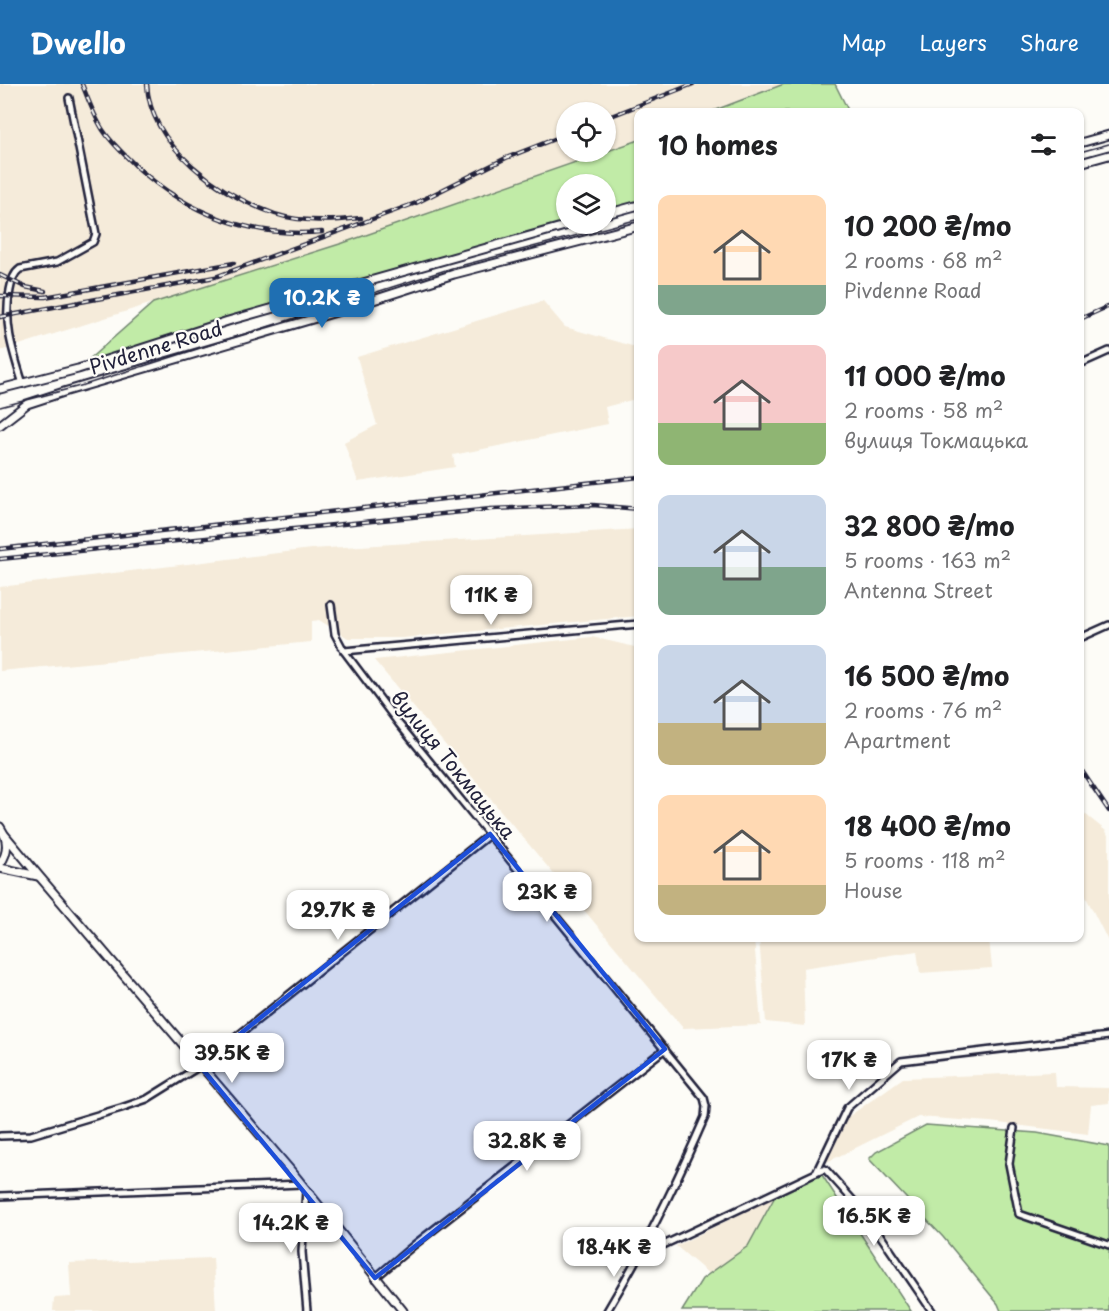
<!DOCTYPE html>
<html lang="en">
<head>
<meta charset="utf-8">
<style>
	body { margin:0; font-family:"Playpen Sans",sans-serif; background:#f2f2f2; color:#202124; height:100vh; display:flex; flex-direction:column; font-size:22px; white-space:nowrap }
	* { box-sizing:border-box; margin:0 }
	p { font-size:20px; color:#757577 }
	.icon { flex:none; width:33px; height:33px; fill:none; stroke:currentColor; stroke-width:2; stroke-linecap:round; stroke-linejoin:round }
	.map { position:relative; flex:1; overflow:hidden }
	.sheet { position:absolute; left:634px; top:24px; width:450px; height:834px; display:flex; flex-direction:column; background:#fff; border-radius:12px; box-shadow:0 2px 4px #0004 }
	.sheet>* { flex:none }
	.buttons { position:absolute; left:556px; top:18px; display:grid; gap:12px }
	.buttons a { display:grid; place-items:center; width:60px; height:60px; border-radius:50%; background:#fff; box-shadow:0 2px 4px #0004; font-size:30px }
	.price { position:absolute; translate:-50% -51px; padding:0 14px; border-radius:12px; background:#fff; color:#222; font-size:20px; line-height:39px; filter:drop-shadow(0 2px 3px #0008) }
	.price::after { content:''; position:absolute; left:50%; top:36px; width:18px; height:14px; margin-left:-9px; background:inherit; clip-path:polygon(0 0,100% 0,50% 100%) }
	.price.current { background:#1f6fb2; color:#fff }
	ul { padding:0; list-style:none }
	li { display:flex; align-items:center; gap:18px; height:150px; padding:0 24px }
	li span { display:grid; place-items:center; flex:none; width:168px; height:120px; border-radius:12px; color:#555 }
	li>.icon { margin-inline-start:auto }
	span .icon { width:72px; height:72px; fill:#fffc; stroke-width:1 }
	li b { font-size:26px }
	h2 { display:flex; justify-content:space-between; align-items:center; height:72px; padding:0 24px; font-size:26px }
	header { display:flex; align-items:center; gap:36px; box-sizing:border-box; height:84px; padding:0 30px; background:#1f6fb2; color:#fff }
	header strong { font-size:28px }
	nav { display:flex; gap:33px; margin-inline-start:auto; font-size:21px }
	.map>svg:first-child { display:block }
	.built { fill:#f5ebda; fill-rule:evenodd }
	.green { fill:#c1eba7; stroke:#728671; stroke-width:1.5 }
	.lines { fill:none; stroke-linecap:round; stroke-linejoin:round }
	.street-casing { stroke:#22223b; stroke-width:10 }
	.secondary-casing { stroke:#22223b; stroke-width:11 }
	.street { stroke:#fdfcf7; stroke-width:5 }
	.secondary { stroke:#fdfcf7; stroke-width:7 }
	.tram { stroke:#22223b; stroke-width:1.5 }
	.rail-casing { stroke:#22223b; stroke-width:4.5 }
	.rail { stroke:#fdfcf7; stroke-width:2; stroke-dasharray:7; stroke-linecap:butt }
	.marked { fill:#1d4ed8; fill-opacity:0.2; stroke:#1d4ed8; stroke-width:4.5; stroke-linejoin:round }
	.labels { text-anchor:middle; stroke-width:4.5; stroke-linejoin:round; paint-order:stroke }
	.street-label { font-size:20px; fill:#22223b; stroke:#fdfcf7 }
</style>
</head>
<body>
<header>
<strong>Dwello</strong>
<nav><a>Map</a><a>Layers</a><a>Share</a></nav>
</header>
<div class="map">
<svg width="1109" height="1227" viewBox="0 0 1109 1227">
	<rect width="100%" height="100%" fill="#fdfcf7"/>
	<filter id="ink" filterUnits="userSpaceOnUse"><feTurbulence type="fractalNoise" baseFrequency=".0167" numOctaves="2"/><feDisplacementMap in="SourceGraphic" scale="12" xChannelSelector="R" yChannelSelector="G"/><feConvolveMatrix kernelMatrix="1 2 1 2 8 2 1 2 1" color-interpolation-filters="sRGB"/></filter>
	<g filter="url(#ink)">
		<g class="built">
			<path d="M0,0H784L710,28H639V56L612,66L343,159L0,267ZM567,28H606V68H567Z"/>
			<polygon points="543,217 565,243 639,264 639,314 605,323 608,340 453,371 455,383 358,398 344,358 377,341 357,273"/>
			<polygon points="639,445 639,532 402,554 348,554 319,536 311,537 311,558 0,587 0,503 311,465"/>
			<polygon points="592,553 639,564 639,854 754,854 761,941 683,944 374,576"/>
			<polygon points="1080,726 1106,747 1109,754 1109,859 1080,801"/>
			<polygon points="759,854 989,854 992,884 920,889 917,867 803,884 805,942 766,938"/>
			<polygon points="1055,988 1056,1003 1109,1004 1109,1019 1091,1021 1088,1050 990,1038 918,1033 825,1079 821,1072 848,1033 903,994"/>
			<polygon points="777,1112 748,1162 709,1190 676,1162"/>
			<polygon points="213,1174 216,1227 53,1227 54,1214 71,1213 69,1179"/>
		</g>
		<g class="green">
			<polygon points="784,0 835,0 849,28 710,28"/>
			<polygon points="639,56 639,121 606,130 606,100 567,100 567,140 78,285 153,219 343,159"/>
			<polygon points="926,1041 1037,1049 1109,1062 1109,1227 1001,1227 998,1220 943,1153 869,1075 876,1068"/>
			<polygon points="822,1091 911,1227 682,1227 702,1195 748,1162 778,1107"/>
		</g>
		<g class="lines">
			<g class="street-casing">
				<g id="street">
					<polyline points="1080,280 1109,267"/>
					<path d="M23,300C13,268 3,240 10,206C12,197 13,190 20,185L57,178L93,158L96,150L69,14"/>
					<path d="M331,521L335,550L344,567L399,640L704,1014L706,1022L705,1033C675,1102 646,1162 607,1227"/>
					<polyline points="1080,554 1109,541"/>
					<polyline points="344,567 639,540"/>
					<polyline points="1014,1044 1009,1080 1019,1130 1109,1161"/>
					<polyline points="0,1052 31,1051 121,1024 147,1015 200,982 490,750"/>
					<polyline points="816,1089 825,1085 867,1132 932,1227"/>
					<polyline points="306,1105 302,1168 307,1227"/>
					<polyline points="0,1112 302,1100"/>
					<polyline points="640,1172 816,1089 847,1024 901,977 1109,952"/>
					<polyline points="375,1194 414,1161 665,965"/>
				</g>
			</g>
			<g class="secondary-casing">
				<g id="secondary">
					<polyline points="1080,59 1109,51"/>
					<polyline points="1080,79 1109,71"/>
					<polyline points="606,130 639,121"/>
					<polyline points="0,305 78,285 228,237 572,140"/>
					<polyline points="0,341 27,320 67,307 333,229 454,190 639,142"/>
					<path d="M0,743C8,755 9,768 0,780"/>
					<polyline points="4,750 39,792 292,1088 403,1227"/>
					<polyline points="0,784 38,792"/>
				</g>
			</g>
			<use href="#street" class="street"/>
			<use href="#secondary" class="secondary"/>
			<g class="tram">
				<polyline points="1080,68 1109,60"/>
				<polyline points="0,323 84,301 452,184 639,135"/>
			</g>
			<g class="rail-casing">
				<g id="rail">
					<path d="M82,0C88,15 94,32 103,46C112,60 125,71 137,83C188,130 252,154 322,148"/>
					<path d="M147,0C150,63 221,111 275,130C302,139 334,137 361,134"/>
					<polyline points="606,34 693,0"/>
					<polyline points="0,191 25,203 45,207"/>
					<polyline points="0,212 45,213 234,179"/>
					<polyline points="0,233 215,193 416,119 506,74 567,50"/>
					<polyline points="1080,235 1109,222"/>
					<polyline points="0,465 639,393"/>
					<polyline points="0,475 491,425 593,421 639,425"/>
					<polyline points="1080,684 1109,727"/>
				</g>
			</g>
			<use href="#rail" class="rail"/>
		</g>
	</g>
	<path class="marked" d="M490,750L665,965L375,1194L200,982Z"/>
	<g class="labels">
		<g class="street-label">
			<text transform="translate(156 264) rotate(-17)" y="7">Pivdenne Road</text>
			<text transform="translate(453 681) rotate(51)" y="7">вулиця Токмацька</text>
		</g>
	</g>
</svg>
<div class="buttons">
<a><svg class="icon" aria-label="locate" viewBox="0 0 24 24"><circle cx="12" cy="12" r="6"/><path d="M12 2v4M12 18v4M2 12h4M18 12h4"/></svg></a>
<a><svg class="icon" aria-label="layers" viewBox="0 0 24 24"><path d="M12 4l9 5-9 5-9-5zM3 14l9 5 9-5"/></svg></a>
</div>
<b class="price current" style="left:322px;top:245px">10.2K ₴</b>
<b class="price" style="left:491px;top:542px">11K ₴</b>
<b class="price" style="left:547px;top:839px">23K ₴</b>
<b class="price" style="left:338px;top:857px">29.7K ₴</b>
<b class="price" style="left:232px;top:1000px">39.5K ₴</b>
<b class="price" style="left:849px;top:1007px">17K ₴</b>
<b class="price" style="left:527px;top:1088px">32.8K ₴</b>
<b class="price" style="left:874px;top:1163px">16.5K ₴</b>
<b class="price" style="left:291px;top:1170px">14.2K ₴</b>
<b class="price" style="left:614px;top:1194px">18.4K ₴</b>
<section class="sheet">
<h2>10 homes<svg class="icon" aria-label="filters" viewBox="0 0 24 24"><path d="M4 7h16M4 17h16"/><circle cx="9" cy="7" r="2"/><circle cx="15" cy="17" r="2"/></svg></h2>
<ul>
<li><span style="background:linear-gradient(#ffd9b3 75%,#7fa58c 0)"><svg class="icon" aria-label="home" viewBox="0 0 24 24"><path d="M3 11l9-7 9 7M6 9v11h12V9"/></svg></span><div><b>10 200 ₴/mo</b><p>2 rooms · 68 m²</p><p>Pivdenne Road</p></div></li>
<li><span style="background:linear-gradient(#f6c9c9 65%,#8fb573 0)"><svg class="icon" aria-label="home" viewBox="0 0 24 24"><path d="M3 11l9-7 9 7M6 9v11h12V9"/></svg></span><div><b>11 000 ₴/mo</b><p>2 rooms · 58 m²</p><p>вулиця Токмацька</p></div></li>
<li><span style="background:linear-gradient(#c9d6e8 60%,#7fa58c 0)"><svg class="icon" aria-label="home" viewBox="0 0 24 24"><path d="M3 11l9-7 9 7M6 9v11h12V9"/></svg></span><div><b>32 800 ₴/mo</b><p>5 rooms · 163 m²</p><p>Antenna Street</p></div></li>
<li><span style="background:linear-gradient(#c9d6e8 65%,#c2b280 0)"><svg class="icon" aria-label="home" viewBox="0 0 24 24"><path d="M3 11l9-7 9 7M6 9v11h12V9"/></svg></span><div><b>16 500 ₴/mo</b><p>2 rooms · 76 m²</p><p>Apartment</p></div></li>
<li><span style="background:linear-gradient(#ffd9b3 75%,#c2b280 0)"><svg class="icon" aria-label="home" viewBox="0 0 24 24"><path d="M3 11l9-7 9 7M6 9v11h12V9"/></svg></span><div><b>18 400 ₴/mo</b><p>5 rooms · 118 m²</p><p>House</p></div></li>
</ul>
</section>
</div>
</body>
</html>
